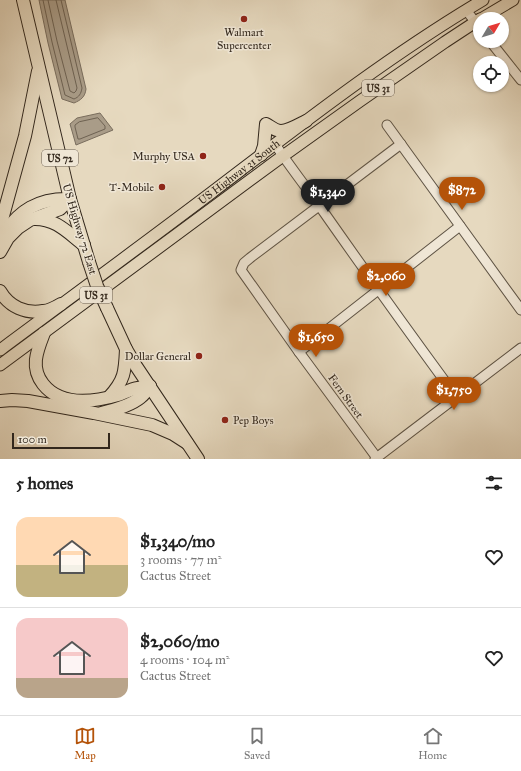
<!DOCTYPE html>
<html lang="en">
<head>
<meta charset="utf-8">
<style>
	body { margin:0; font-family:"IM FELL Great Primer",serif; background:#f2f2f2; color:#222; height:100vh; display:flex; flex-direction:column; font-size:15px; white-space:nowrap }
	* { box-sizing:border-box; margin:0 }
	p { font-size:13px; color:#767676 }
	.icon { flex:none; width:22px; height:22px; fill:none; stroke:currentColor; stroke-width:2; stroke-linecap:round; stroke-linejoin:round }
	.map { position:relative; height:459px; overflow:hidden }
	.drawer { display:flex; flex-direction:column; background:#fff; flex:1 }
	.drawer>* { flex:none }
	.needle { width:26px; rotate:52deg }
	.fabs { position:absolute; left:473px; top:12px; display:grid; gap:8px }
	.fabs a { display:grid; place-items:center; width:36px; height:36px; border-radius:50%; background:#fff; box-shadow:0 1px 3px #0004; font-size:20px }
	.scale { position:absolute; left:12px; bottom:10px; width:98px; box-sizing:border-box; padding-left:4px; border:2px solid #32271c; border-top:0; font-size:11px; line-height:14px; white-space:nowrap; color:#32271c; -webkit-text-stroke:3px #efe6d5; paint-order:stroke }
	.price { position:absolute; translate:-50% -34px; padding:0 9px; border-radius:14px; background:#b45309; color:#fff; font-size:13px; line-height:26px; filter:drop-shadow(0 1px 2px #0008) }
	.price::after { content:''; position:absolute; left:50%; top:24px; width:12px; height:9px; margin-left:-6px; background:inherit; clip-path:polygon(0 0,100% 0,50% 100%) }
	.price.current { background:#222; color:#fff }
	ul { padding:0; list-style:none }
	li { display:flex; align-items:center; gap:12px; height:100px; padding:0 16px }
	li+li { border-top:1px solid #e0e0e0 }
	li span { display:grid; place-items:center; flex:none; width:112px; height:80px; border-radius:12px; color:#555 }
	li>.icon { margin-inline-start:auto }
	span .icon { width:48px; height:48px; fill:#fffc; stroke-width:1 }
	li b { font-size:17px }
	h2 { display:flex; justify-content:space-between; align-items:center; height:48px; padding:0 16px; font-size:17px }
	.menu { display:flex; justify-content:space-around; align-items:center; height:56px; border-top:1px solid #e0e0e0; background:#fff; font-size:11px; color:#767676 }
	.menu a { display:grid; justify-items:center; gap:2px }
	.menu .current { color:#b45309 }
	.map>svg:first-child { display:block }
	.water { fill:#a99c88; stroke:#796d5d }
	.lines { fill:none; stroke-linecap:round; stroke-linejoin:round }
	.shore { stroke:#6e6252; stroke-width:1 }
	.minor-casing { stroke:#5f5445; stroke-width:11 }
	.major-casing { stroke:#32271c; stroke-width:13 }
	.highway-casing { stroke:#32271c; stroke-width:14 }
	.minor { stroke:#efe6d5; stroke-width:9 }
	.major { stroke:#e6d9bf; stroke-width:11 }
	.highway { stroke:#e6d9bf; stroke-width:12 }
	.highway-bridge-casing { stroke:#32271c; stroke-width:14; stroke-linecap:butt }
	.highway-bridge { stroke:#e6d9bf; stroke-width:12 }
	.poi-dot { fill:#8f2418; stroke:#efe6d5; stroke-width:1.5 }
	.labels { text-anchor:middle; stroke-width:3; stroke-linejoin:round; paint-order:stroke }
	.shield { fill:#efe6d5; stroke:#6b6054; stroke-width:1 }
	.shield-label { font-size:10px; font-weight:bold; fill:#32271c }
	.poi-label { font-size:11px; fill:#32271c; stroke:#efe6d5; text-anchor:end }
	.street-label { font-size:11px; fill:#32271c; stroke:#efe6d5 }
</style>
</head>
<body>
<div class="map">
<svg width="521" height="459" viewBox="0 0 521 459">
	<rect width="100%" height="100%" fill="#e6d9bf"/>
	<filter id="stains"><feTurbulence type="fractalNoise" baseFrequency=".005" numOctaves="4"/><feColorMatrix values="0 0 0 0 .2 0 0 0 0 .09 0 0 0 0 .02 0 0 0 .5 -.17"/></filter>
	<radialGradient id="worn" r=".72"><stop offset=".6" stop-color="#630" stop-opacity="0"/><stop offset="1" stop-color="#630" stop-opacity=".3"/></radialGradient>
	<g class="water">
		<path d="M39,0H65L86,89C85,97 81,100 74,103L62,99L48,43Z"/>
		<polygon points="100,113 113,130 76,145 70,124 77,118"/>
	</g>
	<g class="lines">
		<g class="shore">
			<path d="M43,0L52,42L65,95L74,99C79,97 81,94 82,88L61,0"/>
			<polyline points="48,0 57,41 70,91 74,93 76,91 77,88 56,0"/>
			<polygon points="98,118 105,126 105,129 80,139 78,139 75,127 75,125 79,122"/>
		</g>
		<g class="minor-casing">
			<g id="minor">
				<polyline points="466,10 480,28"/>
				<polyline points="490,41 521,80"/>
				<polyline points="387,125 521,310"/>
				<path d="M275,144C290,167 307,188 323,211C363,268 403,324 444,380"/>
				<polyline points="299,352 460,226"/>
				<polyline points="377,458 299,352 241,270 244,263 250,258 401,144"/>
				<polyline points="375,459 521,348"/>
			</g>
		</g>
		<g class="major-casing">
			<g id="major">
				<polyline points="481,19 513,0"/>
				<path id="s1" d="M0,350C70,298 141,246 211,193C299,126 387,57 483,0"/>
				<polyline points="0,365 276,161 360,101 445,42 480,19"/>
			</g>
		</g>
		<g class="highway-casing">
			<g id="highway">
				<polyline points="23,0 70,199 89,262"/>
				<path d="M261,155L264,146L266,124C270,126 275,131 281,131C288,131 300,124 306,121"/>
				<path d="M35,219C57,219 68,233 84,245"/>
				<polyline points="0,227 25,136 38,71"/>
				<path d="M2,237C18,210 39,198 70,199"/>
				<polyline points="0,252 8,238 18,228 30,220 60,209 70,199"/>
				<path d="M0,291C9,307 26,314 43,311C49,311 56,307 61,304"/>
				<polyline points="107,308 126,349 136,366 198,459"/>
				<path d="M44,333C37,351 30,367 43,384C61,407 94,402 118,395C124,393 131,389 138,388C142,387 146,387 150,386"/>
				<path d="M109,397C125,380 125,371 126,349"/>
				<polyline points="0,401 12,400 28,401 94,413 152,425 173,434 187,443"/>
				<path d="M101,413C115,410 130,406 141,397C145,394 147,390 150,386"/>
			</g>
		</g>
		<use href="#minor" class="minor"/>
		<use href="#major" class="major"/>
		<use href="#highway" class="highway"/>
		<g class="highway-bridge-casing">
			<polyline id="highway-bridge" points="89,262 97,286 107,308"/>
		</g>
		<use href="#highway-bridge" class="highway-bridge"/>
	</g>
	<g class="poi-dot">
		<circle cx="244" cy="19" r="4"/>
		<circle cx="203" cy="156" r="4"/>
		<circle cx="162" cy="187" r="4"/>
		<circle cx="199" cy="356" r="4"/>
		<circle cx="225" cy="420" r="4"/>
	</g>
	<g class="labels">
		<g class="shield">
			<rect x="362" y="80" width="32" height="16" rx="3"/>
			<rect x="42" y="150" width="36" height="16" rx="3"/>
			<rect x="80" y="287" width="32" height="16" rx="3"/>
		</g>
		<g class="shield-label">
			<text x="378" y="92">US 31</text>
			<text x="60" y="162">US 72</text>
			<text x="96" y="299">US 31</text>
		</g>
		<g class="poi-label">
			<text x="244" y="36" text-anchor="middle">Walmart<tspan x="244" dy="13">Supercenter</tspan></text>
			<text x="195" y="160">Murphy USA</text>
			<text x="154" y="191">T-Mobile</text>
			<text x="191" y="360">Dollar General</text>
			<text x="233" y="424" text-anchor="start">Pep Boys</text>
		</g>
		<g class="street-label">
			<text dy="4" stroke="none"><textPath href="#s1" startOffset="298">US Highway 31 South</textPath></text>
			<text transform="translate(80 229) rotate(73)" y="4">US Highway 72 East</text>
			<text transform="translate(346 396) rotate(54)" y="4">Fern Street</text>
		</g>
	</g>
	<rect width="100%" height="100%" filter="url(#stains)"/>
	<rect width="100%" height="100%" fill="url(#worn)"/>
</svg>
<div class="fabs">
<a><svg class="needle" viewBox="-14 -14 28 28"><path d="M0-13l5 13h-10z" fill="#e53935"/><path d="M0 13l5-13h-10z" fill="#767676"/></svg></a>
<a><svg class="icon" aria-label="locate" viewBox="0 0 24 24"><circle cx="12" cy="12" r="6"/><path d="M12 2v4M12 18v4M2 12h4M18 12h4"/></svg></a>
</div>
<div class="scale">100 m</div>
<b class="price" style="left:462px;top:211px">$872</b>
<b class="price current" style="left:328px;top:213px">$1,340</b>
<b class="price" style="left:386px;top:297px">$2,060</b>
<b class="price" style="left:316px;top:358px">$1,650</b>
<b class="price" style="left:454px;top:411px">$1,750</b>
</div>
<section class="drawer">
<h2>5 homes<svg class="icon" aria-label="filters" viewBox="0 0 24 24"><path d="M4 7h16M4 17h16"/><circle cx="9" cy="7" r="2"/><circle cx="15" cy="17" r="2"/></svg></h2>
<ul>
<li><span style="background:linear-gradient(#ffd9b3 60%,#c2b280 0)"><svg class="icon" aria-label="home" viewBox="0 0 24 24"><path d="M3 11l9-7 9 7M6 9v11h12V9"/></svg></span><div><b>$1,340/mo</b><p>3 rooms · 77 m²</p><p>Cactus Street</p></div><svg class="icon" aria-label="heart" viewBox="0 0 24 24"><path d="M12 20l-8-8c-3-5 5-10 8-4 3-6 11-1 8 4z"/></svg></li>
<li><span style="background:linear-gradient(#f6c9c9 75%,#b9a48a 0)"><svg class="icon" aria-label="home" viewBox="0 0 24 24"><path d="M3 11l9-7 9 7M6 9v11h12V9"/></svg></span><div><b>$2,060/mo</b><p>4 rooms · 104 m²</p><p>Cactus Street</p></div><svg class="icon" aria-label="heart" viewBox="0 0 24 24"><path d="M12 20l-8-8c-3-5 5-10 8-4 3-6 11-1 8 4z"/></svg></li>
</ul>
</section>
<nav class="menu">
<a class="current"><svg class="icon" aria-label="map" viewBox="0 0 24 24"><path d="M3 6l6-2 6 2 6-2v14l-6 2-6-2-6 2zM9 4v14M15 6v14"/></svg>Map</a>
<a><svg class="icon" aria-label="saved" viewBox="0 0 24 24"><path d="M7 4h10v16l-5-4-5 4z"/></svg>Saved</a>
<a><svg class="icon" aria-label="home" viewBox="0 0 24 24"><path d="M3 11l9-7 9 7M6 9v11h12V9"/></svg>Home</a>
</nav>
</body>
</html>
